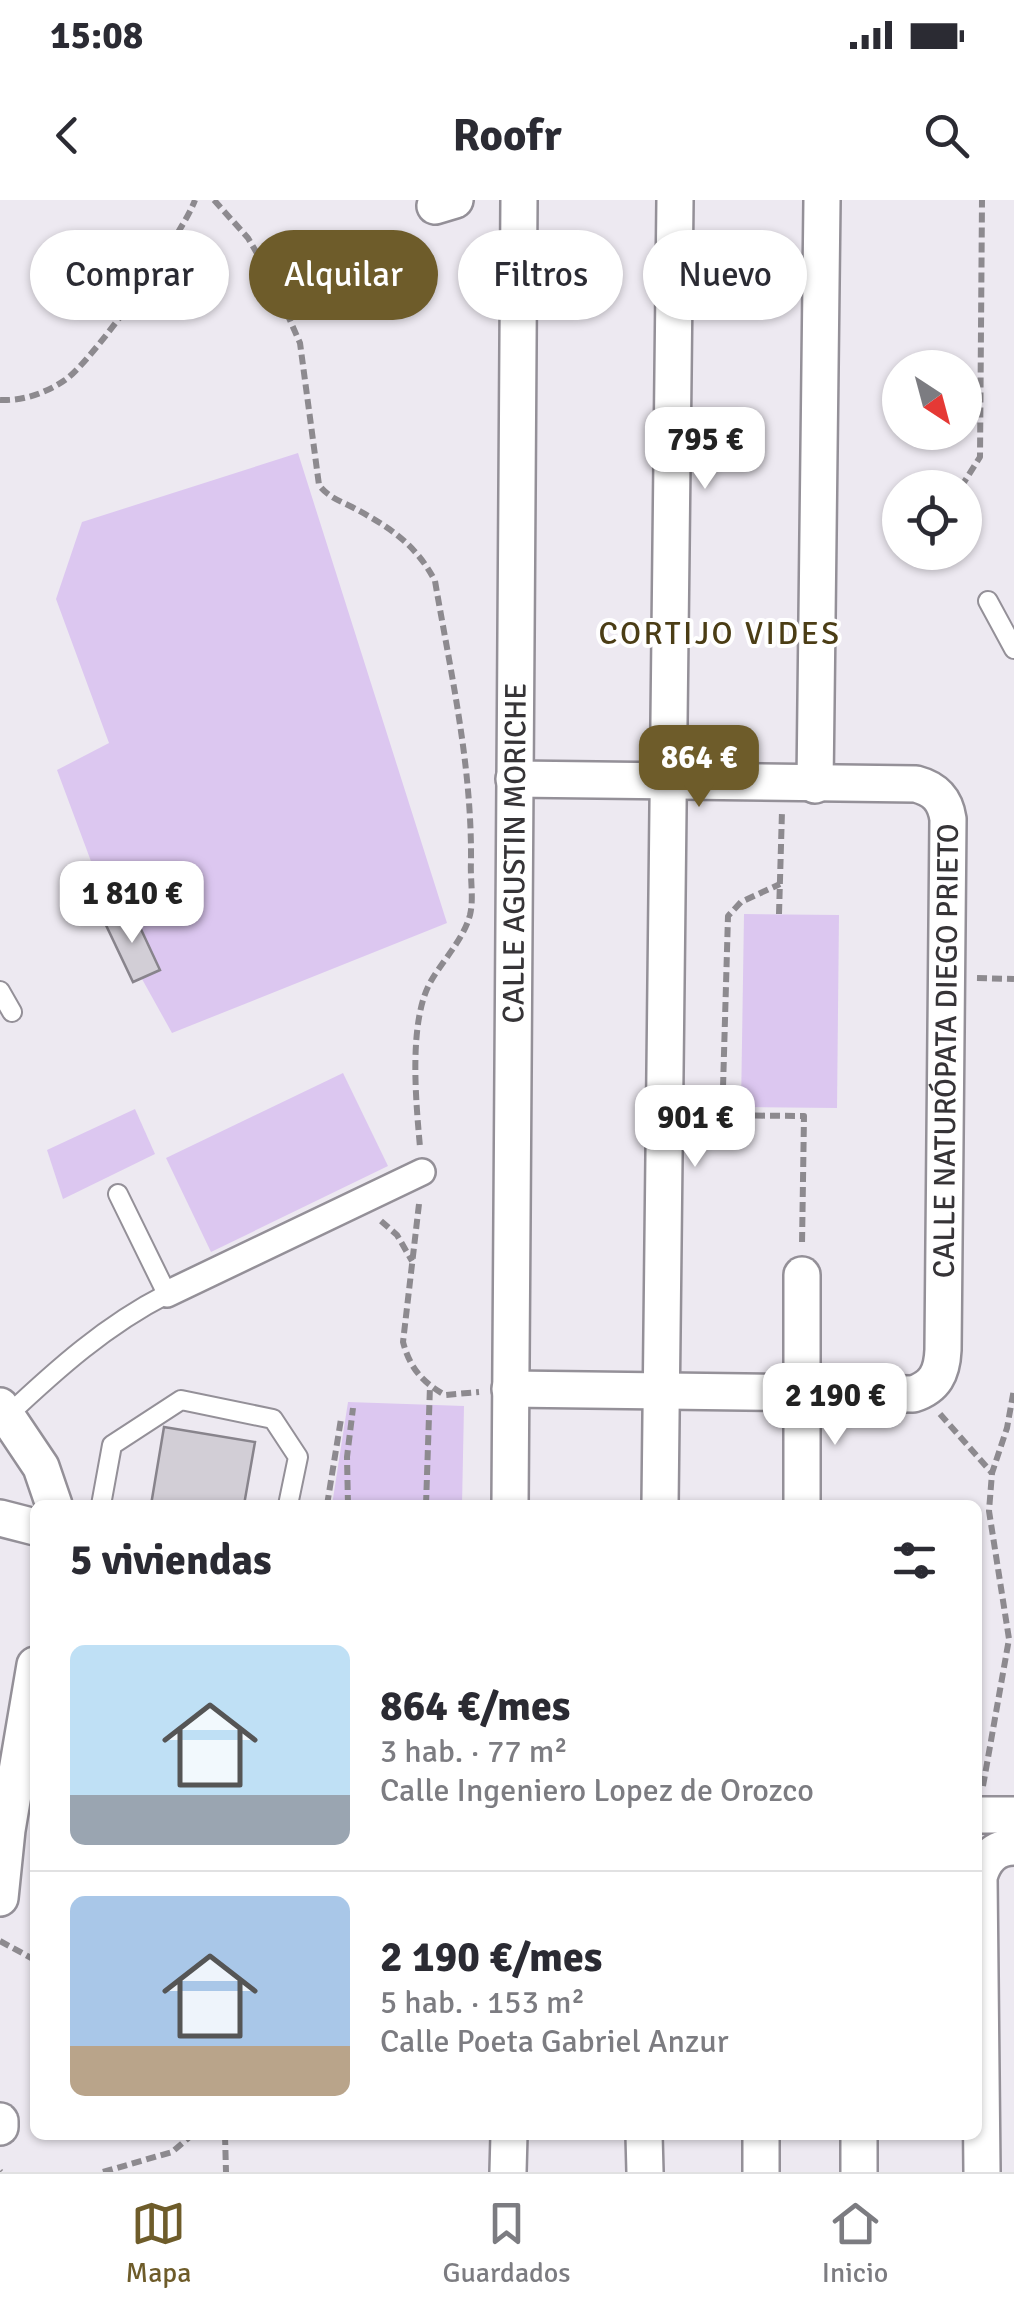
<!DOCTYPE html>
<html lang="es">
<head>
<meta charset="utf-8">
<style>
	body { margin:0; font-family:Signika,sans-serif; background:#f2f2f3; color:#2b2b33; height:100vh; display:flex; flex-direction:column; font-size:38px; white-space:nowrap }
	* { box-sizing:border-box; margin:0 }
	p { font-size:32px; color:#7c7c81 }
	.icon { flex:none; width:55px; height:55px; fill:none; stroke:currentColor; stroke-width:2; stroke-linecap:round; stroke-linejoin:round }
	.map { position:relative; flex:1; overflow:hidden }
	.panel { position:absolute; left:30px; top:1300px; width:952px; height:640px; display:flex; flex-direction:column; background:#fff; border-radius:15px; box-shadow:0 2px 8px #0004 }
	.panel>* { flex:none }
	.guide { position:absolute; left:30px; top:30px; width:955px; height:90px; display:flex; gap:20px }
	.needle { width:65px; rotate:144deg }
	.tools { position:absolute; left:882px; top:150px; display:grid; gap:20px }
	.tools a { display:grid; place-items:center; width:100px; height:100px; border-radius:50%; background:#fff; box-shadow:0 2px 8px #0004; font-size:50px }
	.price { position:absolute; translate:-50% -85px; padding:0 22px; border-radius:20px; background:#fff; color:#222; font-size:32px; line-height:65px; filter:drop-shadow(0 2px 5px #0008) }
	.price::after { content:''; position:absolute; left:50%; top:60px; width:30px; height:22px; margin-left:-15px; background:inherit; clip-path:polygon(0 0,100% 0,50% 100%) }
	.price.on { background:#6e5c2a; color:#fff }
	ul { padding:0; list-style:none }
	li { display:flex; align-items:center; gap:30px; height:250px; padding:0 40px }
	li+li { border-top:2px solid #e1e1e2 }
	li span { display:grid; place-items:center; flex:none; width:280px; height:200px; border-radius:15px; color:#555 }
	li>.icon { margin-inline-start:auto }
	span .icon { width:120px; height:120px; fill:#fffc; stroke-width:1 }
	li b { font-size:42px }
	h2 { display:flex; justify-content:space-between; align-items:center; height:120px; padding:0 40px; font-size:42px }
	.tag { padding:0 35px; border-radius:45px; background:#fff; box-shadow:0 2px 8px #0004; font-size:35px; line-height:90px }
	.tag.on { background:#6e5c2a; color:#fff }
	.status { display:flex; justify-content:space-between; align-items:center; height:70px; padding:0 50px; background:#fff; direction:ltr }
	.status svg { height:28px; fill:currentColor }
	header { display:flex; justify-content:space-between; align-items:center; height:130px; padding:0 40px; background:#fff; font-size:45px; font-weight:700 }
	.dock { display:flex; justify-content:space-around; align-items:center; height:140px; border-top:2px solid #e1e1e2; background:#fff; font-size:28px; color:#7c7c81 }
	.dock a { display:grid; justify-items:center; gap:5px }
	.dock .on { color:#6e5c2a }
	.map>svg:first-child { display:block }
	.green { fill:#dcc7f0 }
	.building { fill:#d2ced6; stroke:#88848c; stroke-width:2.5 }
	.lines { fill:none; stroke-linecap:round; stroke-linejoin:round }
	.service-casing { stroke:#949098; stroke-width:22 }
	.pedestrian-casing { stroke:#949098; stroke-width:30 }
	.minor-casing { stroke:#949098; stroke-width:40 }
	.path { stroke:#8d8a8f; stroke-width:6; stroke-dasharray:10 5; stroke-linecap:butt }
	.service { stroke:#fff; stroke-width:18 }
	.pedestrian { stroke:#fff; stroke-width:25 }
	.minor { stroke:#fff; stroke-width:35 }
	.labels { text-anchor:middle; stroke-width:8; stroke-linejoin:round; paint-order:stroke }
	.street-label { font-size:30px; fill:#363437; stroke:#fff }
	.neighbourhood-label { font-size:32px; letter-spacing:2.5px; fill:#4b3d15; stroke:#fff }
</style>
</head>
<body>
<div class="status"><b>15:08</b><svg viewBox="0 0 49 12"><path d="M0 12V9h3v3zM5 12V6h3v6zM10 12V3h3v9zM15 12V0h3v12zM26 1h20v11H26zM47 4h2v5h-2z"/></svg></div>
<header><svg class="icon" aria-label="back" viewBox="0 0 24 24"><path d="M15 5l-7 7 7 7"/></svg>Roofr<svg class="icon" aria-label="search" viewBox="0 0 24 24"><circle cx="10" cy="10" r="6"/><path d="M15 15l6 6"/></svg></header>
<div class="map">
<svg width="1014" height="1972" viewBox="0 0 1014 1972">
	<rect width="100%" height="100%" fill="#ede9f1"/>
	<g class="green">
		<polygon points="298,253 447,723 172,833 142,779 133,782 87,686 98,680 57,570 109,543 56,399 82,322"/>
		<polygon points="744,714 839,715 837,908 741,907"/>
		<polygon points="343,873 388,966 211,1052 166,958"/>
		<polygon points="135,909 155,954 63,999 47,950"/>
		<polygon points="348,1202 464,1206 462,1305 332,1305"/>
	</g>
	<g class="building">
		<polygon points="127,667 145,704 105,723 87,686"/>
		<polygon points="132,710 160,770 133,782 105,723"/>
		<polygon points="164,1227 255,1242 244,1305 151,1305"/>
	</g>
	<g class="lines">
		<g class="service-casing">
			<g id="service">
				<polyline points="988,401 1014,449"/>
				<polyline points="0,791 12,812"/>
				<path d="M7,1216C57,1169 106,1125 167,1094L118,994"/>
				<polyline points="101,1305 112,1245 181,1200 273,1219 298,1257 288,1305"/>
			</g>
		</g>
		<g class="pedestrian-casing">
			<polyline id="pedestrian" points="167,1094 422,972"/>
		</g>
		<g class="minor-casing">
			<g id="minor">
				<polyline points="435,6 455,0"/>
				<polyline points="815,585 822,0"/>
				<polyline points="802,1075 802,1305"/>
				<path id="s1" d="M510,1189L913,1194C935,1187 942,1173 943,1150L948,619C945,599 935,589 916,584L514,579"/>
				<polyline points="0,1206 41,1267 54,1305"/>
				<path id="s2" d="M510,1305L519,0"/>
				<polyline points="660,1305 675,0"/>
				<polyline points="0,1318 35,1327"/>
				<polyline points="978,1615 1014,1615"/>
				<polyline points="0,1698 7,1630 35,1465"/>
				<polyline points="0,1921 0,1927"/>
				<polyline points="644,1935 645,1972"/>
				<polyline points="761,1935 761,1972"/>
				<polyline points="859,1935 859,1972"/>
				<polyline points="508,1972 509,1935"/>
				<path d="M982,1972L979,1677C984,1659 995,1647 1014,1647"/>
			</g>
		</g>
		<g class="path">
			<path d="M214,0L248,38L271,77L300,143L319,285C328,297 340,301 352,307C388,326 416,344 435,381C451,474 472,566 471,662C470,678 474,699 470,715C463,740 443,760 431,781C408,821 416,902 420,947"/>
			<path d="M0,200C23,201 46,193 65,180C92,162 184,32 195,0"/>
			<polyline points="961,287 980,257 982,0"/>
			<polyline points="779,714 782,611"/>
			<polyline points="977,778 1014,779"/>
			<polyline points="694,888 723,888 728,716 741,702 780,684"/>
			<polyline points="695,915 804,916 802,1044"/>
			<path d="M419,1004L403,1142C410,1168 422,1182 445,1195L479,1192"/>
			<polyline points="381,1021 397,1035 412,1061"/>
			<polyline points="940,1214 992,1273"/>
			<polyline points="327,1305 341,1219"/>
			<polyline points="348,1305 347,1257 353,1208"/>
			<polyline points="426,1305 430,1186"/>
			<polyline points="983,1586 1009,1439 989,1311 992,1273 1007,1228 1014,1189"/>
			<polyline points="0,1741 35,1760"/>
			<polyline points="225,1935 226,1972"/>
			<polyline points="0,1971 1,1972"/>
			<polyline points="103,1972 172,1952 192,1935"/>
		</g>
		<use href="#service" class="service"/>
		<use href="#pedestrian" class="pedestrian"/>
		<use href="#minor" class="minor"/>
	</g>
	<g class="labels">
		<g class="street-label">
			<text dy="10" stroke="none"><textPath href="#s2" startOffset="652">CALLE AGUSTIN MORICHE</textPath></text>
			<text dy="10" stroke="none"><textPath href="#s1" startOffset="760">CALLE NATURÓPATA DIEGO PRIETO</textPath></text>
		</g>
		<g class="neighbourhood-label">
			<text x="720" y="444">CORTIJO VIDES</text>
		</g>
	</g>
</svg>
<div class="tools">
<a><svg class="needle" viewBox="-14 -14 28 28"><path d="M0-13l5 13h-10z" fill="#e53935"/><path d="M0 13l5-13h-10z" fill="#7c7c81"/></svg></a>
<a><svg class="icon" aria-label="locate" viewBox="0 0 24 24"><circle cx="12" cy="12" r="6"/><path d="M12 2v4M12 18v4M2 12h4M18 12h4"/></svg></a>
</div>
<b class="price" style="left:705px;top:292px">795 €</b>
<b class="price on" style="left:699px;top:610px">864 €</b>
<b class="price" style="left:132px;top:746px">1 810 €</b>
<b class="price" style="left:695px;top:970px">901 €</b>
<b class="price" style="left:835px;top:1248px">2 190 €</b>
<div class="guide">
<a class="tag">Comprar</a>
<a class="tag on">Alquilar</a>
<a class="tag">Filtros</a>
<a class="tag">Nuevo</a>
</div>
<section class="panel">
<h2>5 viviendas<svg class="icon" aria-label="filters" viewBox="0 0 24 24"><path d="M4 7h16M4 17h16"/><circle cx="9" cy="7" r="2"/><circle cx="15" cy="17" r="2"/></svg></h2>
<ul>
<li><span style="background:linear-gradient(#bfe0f5 75%,#9aa5b1 0)"><svg class="icon" aria-label="home" viewBox="0 0 24 24"><path d="M3 11l9-7 9 7M6 9v11h12V9"/></svg></span><div><b>864 €/mes</b><p>3 hab. · 77 m²</p><p>Calle Ingeniero Lopez de Orozco</p></div></li>
<li><span style="background:linear-gradient(#a9c7e8 75%,#b9a48a 0)"><svg class="icon" aria-label="home" viewBox="0 0 24 24"><path d="M3 11l9-7 9 7M6 9v11h12V9"/></svg></span><div><b>2 190 €/mes</b><p>5 hab. · 153 m²</p><p>Calle Poeta Gabriel Anzur</p></div></li>
</ul>
</section>
</div>
<nav class="dock">
<a class="on"><svg class="icon" aria-label="map" viewBox="0 0 24 24"><path d="M3 6l6-2 6 2 6-2v14l-6 2-6-2-6 2zM9 4v14M15 6v14"/></svg>Mapa</a>
<a><svg class="icon" aria-label="saved" viewBox="0 0 24 24"><path d="M7 4h10v16l-5-4-5 4z"/></svg>Guardados</a>
<a><svg class="icon" aria-label="home" viewBox="0 0 24 24"><path d="M3 11l9-7 9 7M6 9v11h12V9"/></svg>Inicio</a>
</nav>
</body>
</html>
